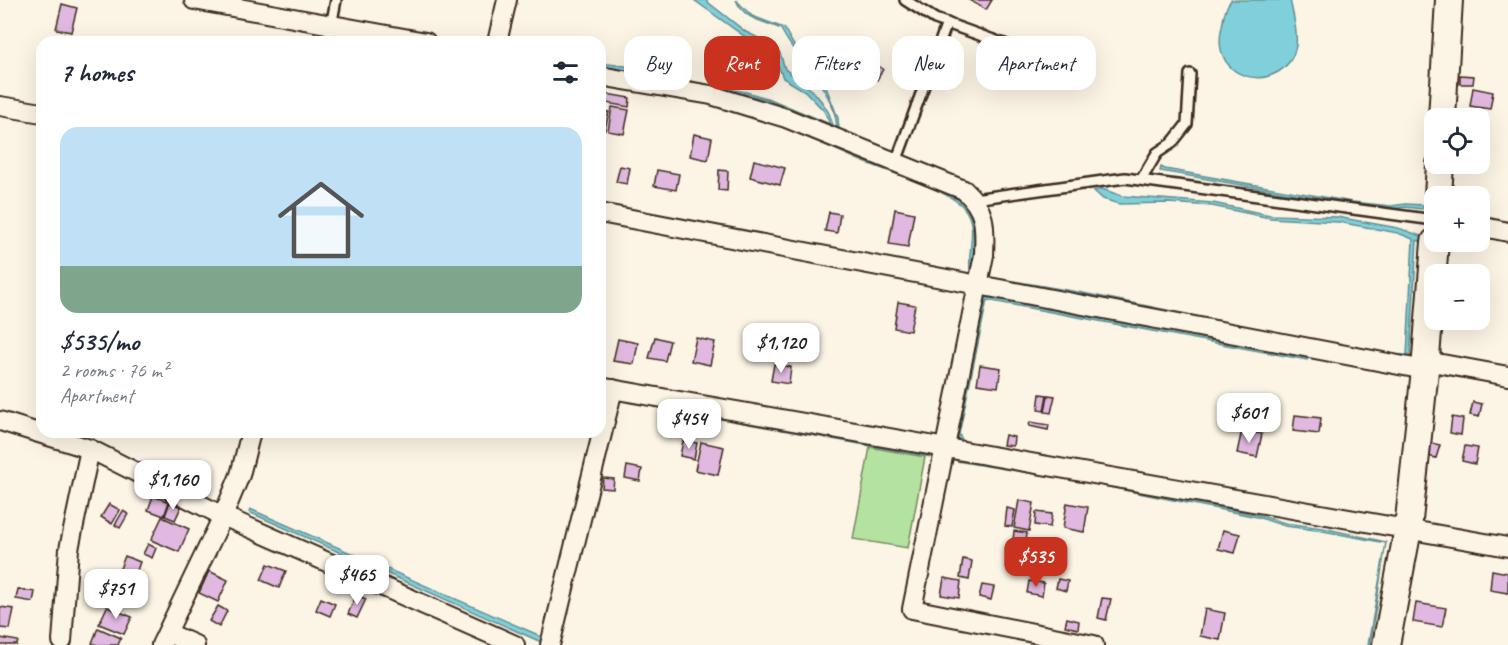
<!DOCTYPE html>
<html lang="en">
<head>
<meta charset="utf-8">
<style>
	body { margin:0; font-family:Caveat,sans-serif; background:#f6f6f7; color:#1f2937; height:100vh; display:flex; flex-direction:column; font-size:22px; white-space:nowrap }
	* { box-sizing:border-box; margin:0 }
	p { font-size:20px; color:#747a83 }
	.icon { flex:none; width:33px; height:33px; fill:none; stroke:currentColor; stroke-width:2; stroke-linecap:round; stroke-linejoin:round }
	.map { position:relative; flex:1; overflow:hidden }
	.drawer { position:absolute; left:36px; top:36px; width:570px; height:402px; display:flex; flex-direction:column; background:#fff; border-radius:18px; box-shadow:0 6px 24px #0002 }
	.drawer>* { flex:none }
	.hud { position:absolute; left:624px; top:36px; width:570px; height:54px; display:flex; gap:12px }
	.buttons { position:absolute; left:1424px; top:108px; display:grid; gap:12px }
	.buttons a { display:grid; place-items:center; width:66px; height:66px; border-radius:12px; background:#fff; box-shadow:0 6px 24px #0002; font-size:30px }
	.price { position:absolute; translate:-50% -51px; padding:0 14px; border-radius:12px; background:#fff; color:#222; font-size:20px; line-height:39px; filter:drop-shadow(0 2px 3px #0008) }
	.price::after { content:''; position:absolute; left:50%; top:36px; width:18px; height:14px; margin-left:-9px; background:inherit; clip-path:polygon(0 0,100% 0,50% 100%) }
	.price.active { background:#c8321e; color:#fff }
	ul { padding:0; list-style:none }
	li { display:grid; align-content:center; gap:12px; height:318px; padding:0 24px }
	li span { display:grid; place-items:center; height:186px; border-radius:18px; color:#555 }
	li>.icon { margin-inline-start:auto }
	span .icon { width:108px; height:108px; fill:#fffc; stroke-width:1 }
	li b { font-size:26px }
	h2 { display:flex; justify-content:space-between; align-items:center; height:72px; padding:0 24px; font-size:26px }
	.chip { padding:0 21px; border-radius:18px; background:#fff; box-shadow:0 6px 24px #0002; font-size:21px; line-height:54px }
	.chip.active { background:#c8321e; color:#fff }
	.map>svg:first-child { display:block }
	.green { fill:#b4e2a1; stroke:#788660; stroke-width:1.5 }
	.water { fill:#80d0dc; stroke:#648e90; stroke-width:1.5 }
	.building { fill:#e1b9e0; stroke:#3b2a1e; stroke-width:1.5 }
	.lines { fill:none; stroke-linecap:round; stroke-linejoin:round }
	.lane-casing { stroke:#3b2a1e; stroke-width:14 }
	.street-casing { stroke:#3b2a1e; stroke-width:22 }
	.secondary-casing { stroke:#3b2a1e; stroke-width:30 }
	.lane { stroke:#fcf5e5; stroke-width:9 }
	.street { stroke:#fcf5e5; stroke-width:18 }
	.secondary { stroke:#fcf5e5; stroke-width:26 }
</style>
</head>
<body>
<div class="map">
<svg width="1508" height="645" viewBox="0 0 1508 645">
	<rect width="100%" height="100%" fill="#fcf5e5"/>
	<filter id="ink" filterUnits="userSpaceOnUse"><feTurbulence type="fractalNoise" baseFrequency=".0167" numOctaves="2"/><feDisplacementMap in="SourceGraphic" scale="12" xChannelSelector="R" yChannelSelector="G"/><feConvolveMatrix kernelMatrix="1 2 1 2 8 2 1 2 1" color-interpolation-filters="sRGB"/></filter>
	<g filter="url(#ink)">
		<polygon class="green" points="870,447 925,457 908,548 853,539"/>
		<g class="water">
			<path d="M694,0H705L746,32L771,44L780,53L785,69L813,91L822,102L829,113L833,125L837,127C833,85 798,64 781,29C763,20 745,21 736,0L752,16L784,28L801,58L819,75L826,87L838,118L839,129L894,152L893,153L769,100L722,89L600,66V63L625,66L640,72L746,92L770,99L830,124L824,111L805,91L783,78L773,52L757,41L744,36Z"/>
			<path d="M1231,0H1290C1293,14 1298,31 1296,46C1286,95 1207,86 1222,26C1224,16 1225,8 1231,0Z"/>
			<path d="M801,132C847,151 894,168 938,190C947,194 960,198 966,206C978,222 973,257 971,275C965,255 980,227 964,208C951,191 881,169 859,160C839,151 819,142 799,134Z"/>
			<polygon points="1161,167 1165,169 1352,202 1391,206 1405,204 1424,205 1422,209 1405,207 1390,209 1351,204 1160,171"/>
			<polygon points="1102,189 1122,196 1213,203 1270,215 1337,217 1398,228 1424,237 1425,243 1417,240 1410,357 1388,358 988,279 989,277 1078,292 1388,355 1407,355 1413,239 1398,233 1338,222 1270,218 1212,206 1168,203 1119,204 1103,199 1094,191"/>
			<polygon points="985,297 1308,358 1307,360 987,300 959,434 963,441 1225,488 1235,488 1233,492 982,447 959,441 957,435"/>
			<polygon points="627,400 932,455 932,457 627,402"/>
			<polygon points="957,459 1084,480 1258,515 1285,523 1323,528 1386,542 1370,645 1368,645 1386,543 1323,531 1285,526 1257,517 1084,482 957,461"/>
			<polygon points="250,509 536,634 545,640 548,645 249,512"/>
		</g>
		<g class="building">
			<polygon points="969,0 992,0 986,10"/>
			<polygon points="62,4 77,8 71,32 56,29"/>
			<polygon points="707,51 728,53 726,65 706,63"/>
			<polygon points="870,61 883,69 877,80 863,72"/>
			<polygon points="1460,75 1474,76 1473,84 1460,84"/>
			<polygon points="1473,88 1493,92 1490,109 1470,106"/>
			<polygon points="601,93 630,98 629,107 600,102"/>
			<polygon points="612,107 629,110 624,134 608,131"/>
			<polygon points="600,111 609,112 605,130 600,129"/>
			<polygon points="694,134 712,138 708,160 690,156"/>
			<polygon points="754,160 785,168 780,185 750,177"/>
			<polygon points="620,166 630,168 627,184 616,182"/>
			<polygon points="657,170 679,174 676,190 654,186"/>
			<polygon points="719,170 728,171 727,191 718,190"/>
			<polygon points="895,209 914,213 908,247 889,244"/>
			<polygon points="829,212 840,214 837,233 825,231"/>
			<polygon points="898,302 915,305 910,331 894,328"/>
			<polygon points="655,337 670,341 665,361 649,358"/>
			<polygon points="696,338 715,342 710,365 691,361"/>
			<polygon points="618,339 638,343 634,364 613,361"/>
			<polygon points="774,364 791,367 789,384 771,381"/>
			<polygon points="980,365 1001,368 998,387 977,384"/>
			<polygon points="1040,394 1047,395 1044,411 1038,410"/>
			<polygon points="1048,395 1055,396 1051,413 1045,412"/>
			<polygon points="1473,402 1482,404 1479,417 1470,415"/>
			<polygon points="1295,415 1321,418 1319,434 1293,431"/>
			<polygon points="1452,417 1463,419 1461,435 1450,433"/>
			<polygon points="1030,422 1049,425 1048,430 1029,426"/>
			<polygon points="1242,430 1262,434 1257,457 1237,453"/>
			<polygon points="1005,435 1014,437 1013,446 1003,445"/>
			<polygon points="683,441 697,443 694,459 680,456"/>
			<polygon points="701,442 724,447 718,475 695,470"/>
			<polygon points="1431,443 1440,445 1436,458 1428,456"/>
			<polygon points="1465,446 1478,448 1475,464 1462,461"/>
			<polygon points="627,466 642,469 640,481 625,478"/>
			<polygon points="603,478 614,479 613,489 602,488"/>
			<polygon points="153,496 169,502 164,516 148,510"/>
			<polygon points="1019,500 1034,503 1029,531 1014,528"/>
			<polygon points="170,502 181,507 175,520 165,516"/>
			<polygon points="1067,503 1088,507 1084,532 1063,528"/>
			<polygon points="109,504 120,510 112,524 101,517"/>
			<polygon points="1007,508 1015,510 1012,527 1005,526"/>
			<polygon points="123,511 128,514 120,528 115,525"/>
			<polygon points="1036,512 1052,514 1050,527 1035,525"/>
			<polygon points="162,517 189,529 179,552 151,540"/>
			<polygon points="1223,530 1240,534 1235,553 1218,549"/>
			<polygon points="1014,531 1027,533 1025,551 1012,549"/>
			<polygon points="148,544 156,548 152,558 143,554"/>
			<polygon points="125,556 140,562 135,576 119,571"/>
			<polygon points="963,559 972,561 969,580 960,578"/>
			<polygon points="268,564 286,571 279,588 261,580"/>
			<polygon points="1492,570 1508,573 1508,593 1490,590"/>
			<polygon points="209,571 228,580 218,602 199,593"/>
			<polygon points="121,573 134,579 127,594 115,588"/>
			<polygon points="944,578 961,581 959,598 941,595"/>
			<polygon points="1058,579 1068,581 1066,591 1056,588"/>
			<polygon points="1029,581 1044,583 1042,596 1027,593"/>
			<polygon points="982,585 994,587 991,600 979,597"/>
			<polygon points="18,589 35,592 33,602 16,599"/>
			<polygon points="356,595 366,599 357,618 348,614"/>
			<polygon points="321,598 335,604 330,616 316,610"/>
			<polygon points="1102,598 1111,599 1106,620 1098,618"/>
			<polygon points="1416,603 1446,608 1442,627 1413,622"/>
			<polygon points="218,606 227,611 219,627 209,621"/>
			<polygon points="0,607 14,609 10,629 0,628"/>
			<polygon points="107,607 132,617 124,634 99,624"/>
			<polygon points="1205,609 1225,613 1220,640 1200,636"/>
			<polygon points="1067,618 1079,621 1078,629 1065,626"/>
			<polygon points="98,628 121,638 118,645 97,645 92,643"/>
			<polygon points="0,638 18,641 17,645 0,645"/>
		</g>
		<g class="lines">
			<g class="lane-casing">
				<g id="lane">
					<polyline points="905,0 935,19 1024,51"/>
					<polyline points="328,42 336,0"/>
					<polyline points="896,162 947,23"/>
					<polyline points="1141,180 1157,153 1172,143 1187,124 1190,74"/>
					<polyline points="974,199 1125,178 1434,220"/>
				</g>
			</g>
			<g class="street-casing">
				<g id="street">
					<polyline points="194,0 426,42"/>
					<polyline points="497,42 507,0"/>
					<path d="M600,76L711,95L786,118L964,190C987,211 985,227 984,255L912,609L1094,645"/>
					<polyline points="0,106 42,113"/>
					<polyline points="600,213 1425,370"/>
					<polyline points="1479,226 1508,232"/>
					<polyline points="1426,361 1508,376"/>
					<polyline points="600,387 1508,547"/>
					<polyline points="0,421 90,449 223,516 515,645"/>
					<polyline points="168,633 195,645"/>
					<polyline points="62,641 69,549 90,449"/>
					<polyline points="161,645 223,516 240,475 251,432"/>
					<polyline points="550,645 613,389"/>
				</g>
			</g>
			<g class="secondary-casing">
				<g id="secondary">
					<polyline points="1442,118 1449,0"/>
					<polyline points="1438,196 1440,164"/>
					<polyline points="1386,645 1408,529 1425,370 1435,242"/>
				</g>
			</g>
			<use href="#lane" class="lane"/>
			<use href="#street" class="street"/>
			<use href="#secondary" class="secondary"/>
		</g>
	</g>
</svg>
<div class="buttons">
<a><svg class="icon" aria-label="locate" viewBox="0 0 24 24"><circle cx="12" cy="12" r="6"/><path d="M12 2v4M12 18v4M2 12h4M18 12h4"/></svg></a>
<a>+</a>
<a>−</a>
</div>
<b class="price" style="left:781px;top:374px">$1,120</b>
<b class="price" style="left:1249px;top:444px">$601</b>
<b class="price" style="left:689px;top:450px">$454</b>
<b class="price" style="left:173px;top:511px">$1,160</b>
<b class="price active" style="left:1036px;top:588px">$535</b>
<b class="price" style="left:357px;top:606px">$465</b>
<b class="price" style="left:116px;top:620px">$751</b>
<div class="hud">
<a class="chip">Buy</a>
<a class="chip active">Rent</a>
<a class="chip">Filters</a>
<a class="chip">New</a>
<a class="chip">Apartment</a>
</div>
<section class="drawer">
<h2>7 homes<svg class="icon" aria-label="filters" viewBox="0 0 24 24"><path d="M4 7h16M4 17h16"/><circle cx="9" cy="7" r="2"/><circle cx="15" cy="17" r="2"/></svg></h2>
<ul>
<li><span style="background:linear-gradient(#bfe0f5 75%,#7fa58c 0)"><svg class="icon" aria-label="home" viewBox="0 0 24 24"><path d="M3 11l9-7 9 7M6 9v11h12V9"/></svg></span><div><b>$535/mo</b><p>2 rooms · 76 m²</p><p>Apartment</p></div></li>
</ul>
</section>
</div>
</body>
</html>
